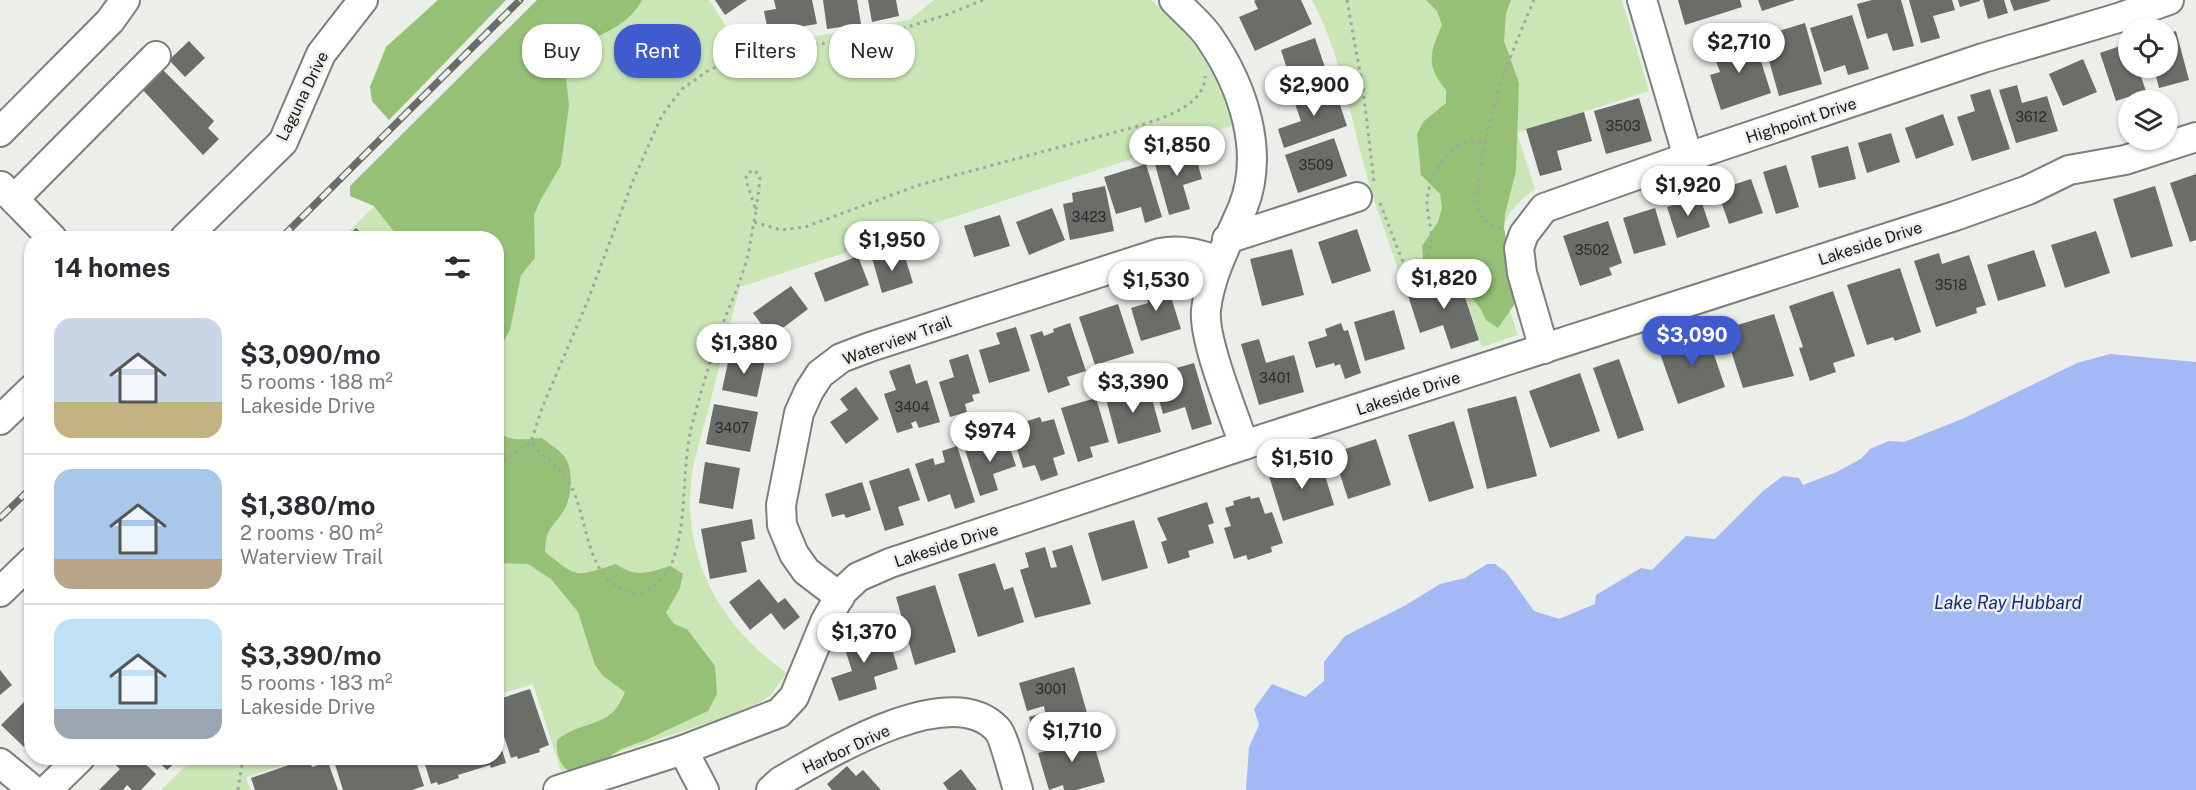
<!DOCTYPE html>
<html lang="en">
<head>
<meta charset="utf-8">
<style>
	body { margin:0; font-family:"Public Sans",sans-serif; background:#f2f2f3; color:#2b2b33; height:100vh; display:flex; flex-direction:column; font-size:22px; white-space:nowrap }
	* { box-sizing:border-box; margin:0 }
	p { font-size:20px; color:#7c7c81 }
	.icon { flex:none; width:33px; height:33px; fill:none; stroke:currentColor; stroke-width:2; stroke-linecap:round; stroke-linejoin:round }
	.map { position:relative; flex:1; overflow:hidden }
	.panel { position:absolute; left:24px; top:231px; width:480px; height:534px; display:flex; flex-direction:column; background:#fff; border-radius:24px; box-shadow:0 2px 4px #0004 }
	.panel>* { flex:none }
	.banner { position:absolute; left:522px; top:24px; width:570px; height:54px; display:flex; gap:12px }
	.controls { position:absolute; left:2118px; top:18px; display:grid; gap:12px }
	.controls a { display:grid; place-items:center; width:60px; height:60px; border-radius:50%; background:#fff; box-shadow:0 2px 4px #0004; font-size:30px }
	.price { position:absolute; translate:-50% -51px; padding:0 14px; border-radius:21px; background:#fff; color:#222; font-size:20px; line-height:39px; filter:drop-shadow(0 2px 3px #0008) }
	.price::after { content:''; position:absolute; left:50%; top:36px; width:18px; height:14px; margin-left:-9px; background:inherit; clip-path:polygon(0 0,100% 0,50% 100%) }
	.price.current { background:#405bce; color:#fff }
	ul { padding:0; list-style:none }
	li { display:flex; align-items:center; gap:18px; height:150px; padding:0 30px }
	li+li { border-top:2px solid #e1e1e2 }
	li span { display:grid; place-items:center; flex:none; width:168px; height:120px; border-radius:18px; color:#555 }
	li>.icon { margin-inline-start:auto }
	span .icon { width:72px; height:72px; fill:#fffc; stroke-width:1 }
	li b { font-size:26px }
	h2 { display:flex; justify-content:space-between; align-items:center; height:72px; padding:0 30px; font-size:26px }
	.chip { padding:0 21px; border-radius:24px; background:#fff; box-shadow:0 2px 4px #0004; font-size:21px; line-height:54px }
	.chip.current { background:#405bce; color:#fff }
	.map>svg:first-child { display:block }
	.green { fill:#cae6b7 }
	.forest { fill:#95c075 }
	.water { fill:#a3b8f5 }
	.building { fill:#6a6d68 }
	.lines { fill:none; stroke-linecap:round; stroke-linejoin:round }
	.minor-casing { stroke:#7c7f7a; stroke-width:32 }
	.path { stroke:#a3a5a1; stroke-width:3; stroke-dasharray:3 4.5; stroke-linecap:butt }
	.minor { stroke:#fff; stroke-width:28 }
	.rail-casing { stroke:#6a6c69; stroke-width:7 }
	.rail { stroke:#ebeee9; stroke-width:4.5; stroke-dasharray:14; stroke-linecap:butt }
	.labels { text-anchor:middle; stroke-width:5; stroke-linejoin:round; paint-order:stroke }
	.number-label { font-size:14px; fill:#2c2d2a }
	.street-label { font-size:16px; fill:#171816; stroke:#ebeee9 }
	.water-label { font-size:18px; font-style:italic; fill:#1b297d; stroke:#ebeee9 }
</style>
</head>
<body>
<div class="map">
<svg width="2196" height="790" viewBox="0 0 2196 790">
	<rect width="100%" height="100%" fill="#ebeee9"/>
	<g class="green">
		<path d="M591,0H709L741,49L909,20L934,0H1151C1198,40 1213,69 1235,125L740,287C729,327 719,367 709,407C703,432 693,458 691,483C683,562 724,630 787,673L770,696L744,711L561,771L533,684L497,695L496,238H342L573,11Z"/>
		<path d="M1312,0H1622L1649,91L1517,133L1535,189C1477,230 1500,279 1518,335L1482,347L1455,267L1403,284C1392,249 1378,215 1368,180C1350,119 1342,56 1312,0Z"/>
		<polygon points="194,758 306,758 246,777 250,790 161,790"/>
	</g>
	<g class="forest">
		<polygon points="438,0 506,0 389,120 372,101 370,87 386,47"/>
		<path d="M537,0H642C626,31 592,34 568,55L566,77L569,105L561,165L540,201L534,215L535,258L521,275L510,330L503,343L497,369L496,238H399L374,206L350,196V186Z"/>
		<path d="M1426,0H1511L1506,13L1504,41L1519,83L1516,171L1505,214L1504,228L1513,276L1514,305L1498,328L1486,320L1480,308L1471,297L1432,283L1424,273L1422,246L1438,222L1442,208L1440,194L1421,175L1417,134L1423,122L1446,103V90C1425,64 1430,53 1442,25L1437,11Z"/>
		<path d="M496,429C506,443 527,439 542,438C549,444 558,449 564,456C574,469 572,497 564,510C552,530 546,526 545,552C579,579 575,577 616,564C637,579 648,572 671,566L683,574L680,588L666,613L674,624L687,629L715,666L717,694L708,711L646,740L621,749L598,765L572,775C560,764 556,756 557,740C585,718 611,730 625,692L603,676L595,665L578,612L551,579L528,564L497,563Z"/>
	</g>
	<polygon class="water" points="2110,354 2196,362 2196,790 1246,790 1249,747 1259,725 1254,709 1272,684 1305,697 1324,681 1324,662 1345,636 1406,605 1440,584 1465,578 1487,564 1495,564 1506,572 1534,611 1559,619 1595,604 1596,595 1641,568 1652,570 1686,536 1715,539 1763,491 1783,476 1799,478 1803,485 1837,472 1862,458 1870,449 1889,441 1904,442 1962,419 2077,363"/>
	<g class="building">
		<polygon points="715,0 747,0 725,15"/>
		<polygon points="774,0 812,0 817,24 768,32 764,11 776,9"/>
		<polygon points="823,0 857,0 861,24 827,29"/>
		<polygon points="868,0 896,0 899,16 872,22"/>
		<polygon points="1256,0 1301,0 1312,24 1255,51 1239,17 1258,9 1254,1"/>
		<polygon points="1678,0 1740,0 1742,7 1685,25"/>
		<polygon points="1758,0 1795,0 1762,11"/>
		<polygon points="1872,0 1901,0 1914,46 1893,51 1887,33 1867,39 1857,4"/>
		<polygon points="1909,0 1952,0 1955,10 1933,16 1940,38 1921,43"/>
		<polygon points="1958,0 1980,0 1980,1 1960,7"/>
		<polygon points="1983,0 2004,0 2008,13 1988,19"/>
		<polygon points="2010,0 2050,0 2050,1 2014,11"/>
		<polygon points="1852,15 1869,69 1848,75 1845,65 1824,72 1810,28"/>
		<polygon points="1805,23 1822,84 1779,96 1762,36"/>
		<polygon points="2176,31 2189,80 2159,88 2154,68 2168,68 2168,33"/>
		<polygon points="1753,36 1771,93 1721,110 1710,75 1720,72 1712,50"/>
		<polygon points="1315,38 1329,79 1278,96 1271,75 1287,69 1281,50"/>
		<polygon points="189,41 205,58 185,77 169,60"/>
		<polygon points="2123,45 2128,59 2128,68 2138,68 2146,91 2116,101 2100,53"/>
		<polygon points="2083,59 2097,92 2063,106 2049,74"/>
		<polygon points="163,70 214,121 208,128 219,139 203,155 143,90"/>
		<polygon points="1333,84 1347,126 1284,148 1278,129 1301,121 1293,98"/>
		<polygon points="2017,85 2022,103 2047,96 2058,131 2016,143 1999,90"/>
		<polygon points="1990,89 2010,149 1972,161 1957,117 1975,111 1970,95"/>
		<polygon points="1639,98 1652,141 1606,154 1594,111"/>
		<polygon points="1584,112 1592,141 1557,151 1562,170 1540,176 1526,129"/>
		<polygon points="1943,114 1954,145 1916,159 1905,128"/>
		<polygon points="1891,133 1900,162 1867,173 1858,143"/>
		<polygon points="1334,138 1347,176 1298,193 1285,155"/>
		<polygon points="1193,146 1202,179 1183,185 1190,209 1169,215 1153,157"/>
		<polygon points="1848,146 1856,179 1819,188 1811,156"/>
		<polygon points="1146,164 1162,217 1145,223 1141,207 1116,214 1104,177"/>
		<polygon points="1786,165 1799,207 1776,214 1763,172"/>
		<polygon points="2196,174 2196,240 2190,242 2170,183"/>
		<polygon points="1751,179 1763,213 1729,224 1717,190"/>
		<polygon points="1105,186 1114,231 1070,240 1063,204 1073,202 1072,193"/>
		<polygon points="2155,186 2173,246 2131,258 2113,199"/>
		<polygon points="1700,197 1710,227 1677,238 1667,207"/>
		<polygon points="1052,208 1065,240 1029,255 1016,222"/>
		<polygon points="1655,208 1666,245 1634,254 1623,218"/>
		<polygon points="1000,215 1010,246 974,257 964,226"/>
		<polygon points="1608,221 1622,263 1609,268 1612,275 1580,286 1563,236"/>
		<polygon points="356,228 367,238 345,238"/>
		<polygon points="1357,229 1371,271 1332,284 1318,242"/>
		<polygon points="2096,231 2110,273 2065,288 2051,245"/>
		<polygon points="1292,249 1304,295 1262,306 1250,259"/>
		<polygon points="2034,250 2046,286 1998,301 1987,265"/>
		<polygon points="889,252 892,261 905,257 913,283 882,293 872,258"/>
		<polygon points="1939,253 1942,264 1969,255 1986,305 1976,308 1977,313 1936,327 1914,261"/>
		<polygon points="858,256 869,285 825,302 814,273"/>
		<polygon points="1900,268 1921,332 1895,341 1893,337 1867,345 1847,285"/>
		<polygon points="1457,273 1479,340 1451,349 1443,325 1420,333 1406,289"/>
		<polygon points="1165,278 1181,329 1141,341 1131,308 1148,303 1143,285"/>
		<polygon points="791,286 808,309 771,337 753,313"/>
		<polygon points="1833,291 1855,356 1833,363 1836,372 1810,381 1799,348 1803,347 1789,306"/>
		<polygon points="1118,304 1134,353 1095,365 1079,317"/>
		<polygon points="1394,310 1405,349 1365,361 1354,322"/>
		<polygon points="1774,314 1794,376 1743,388 1724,329"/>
		<polygon points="1070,323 1086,371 1067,377 1070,385 1048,393 1030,335 1042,331 1044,336 1054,332 1053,329"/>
		<polygon points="1341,323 1344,331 1348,330 1361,373 1345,379 1340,364 1335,366 1334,363 1316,368 1308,342 1327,336 1325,329"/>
		<polygon points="1016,327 1030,371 989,383 979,350 1000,344 996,333"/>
		<polygon points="1706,331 1725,387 1678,404 1658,348"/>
		<polygon points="1259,339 1266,363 1294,355 1304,392 1259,405 1241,344"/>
		<polygon points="730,353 765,360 757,397 722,390"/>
		<polygon points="968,354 980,393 972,395 974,401 965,404 967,412 950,417 939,382 954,377 949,360"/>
		<polygon points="1619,359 1644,430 1618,439 1593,368"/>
		<polygon points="1194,363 1212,424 1192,430 1185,407 1163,414 1152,375"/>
		<polygon points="910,364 916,384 927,380 940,422 919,428 916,421 911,423 913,428 897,433 884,394 896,390 889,371"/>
		<polygon points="1580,373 1600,431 1550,448 1529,391"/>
		<polygon points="1148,384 1161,432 1118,444 1105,395"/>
		<polygon points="856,387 879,419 846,444 830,422 848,410 840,399"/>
		<polygon points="1516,396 1537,476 1487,489 1467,409"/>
		<polygon points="1096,398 1109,442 1090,447 1093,457 1078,462 1061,408"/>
		<polygon points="714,404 758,412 750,452 706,444"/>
		<polygon points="1040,417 1042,422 1054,419 1065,454 1053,458 1058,475 1041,481 1035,465 1023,468 1014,440 1025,437 1021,423"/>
		<polygon points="1454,421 1474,488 1429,502 1408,435"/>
		<polygon points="1006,436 1016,466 993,474 998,490 980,496 965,450"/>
		<polygon points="1376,439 1391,485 1348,499 1333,453"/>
		<polygon points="957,446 975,502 955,509 950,494 928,502 915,464 933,458 935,465 945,462 942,451"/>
		<polygon points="1320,459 1334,505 1283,521 1269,476"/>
		<polygon points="705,462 740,468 733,509 699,503"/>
		<polygon points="909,468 920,500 898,507 904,525 885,531 869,481"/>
		<polygon points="862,482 871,510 846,518 844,514 832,517 825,494"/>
		<polygon points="1250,496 1251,499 1259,497 1265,514 1272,512 1283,543 1271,547 1272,552 1248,560 1246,555 1234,559 1224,528 1231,526 1225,508 1234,505 1233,501"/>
		<polygon points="1207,502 1214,523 1208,525 1214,543 1188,551 1190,557 1168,564 1161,542 1167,540 1157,518"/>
		<polygon points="752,519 755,539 741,542 747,572 710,579 701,529"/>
		<polygon points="1134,520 1148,568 1102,581 1088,533"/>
		<polygon points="1072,545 1091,604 1035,618 1020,570 1029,567 1025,553 1045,547 1051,568 1057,567 1052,551"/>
		<polygon points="995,563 1004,590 1013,587 1024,622 978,637 958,574"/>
		<polygon points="759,579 778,603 785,598 800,617 784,630 771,613 750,630 729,602"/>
		<polygon points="935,585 956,652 915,665 896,597"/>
		<polygon points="879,628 882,641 889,639 898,669 874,677 877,689 839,701 831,678 852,671 842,640"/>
		<polygon points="1074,667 1089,720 1034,735 1029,717 1045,712 1044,706 1027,711 1019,683"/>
		<polygon points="0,670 12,685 0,695"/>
		<polygon points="530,689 549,745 539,749 540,752 518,759 517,756 511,758 496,712 496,700"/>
		<polygon points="29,697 32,699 32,739 24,747 1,725"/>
		<polygon points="1090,731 1105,782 1076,790 1064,790 1063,785 1049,790 1038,753 1053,749 1051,742"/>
		<polygon points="497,734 506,763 491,768 490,765 487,766 458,775 459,778 438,785 437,782 431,784 423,758 496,758"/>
		<polygon points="108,758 139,758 156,774 141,790 132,790 127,785 123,790 99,790 120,769"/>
		<polygon points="154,758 180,758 167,770"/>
		<polygon points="309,758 312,767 328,762 338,790 255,790 251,778"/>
		<polygon points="333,758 415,758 424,786 412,790 343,790"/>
		<polygon points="847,766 856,776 863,770 881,790 832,790 827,784"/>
		<polygon points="961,769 977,790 948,790 943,783"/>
	</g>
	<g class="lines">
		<g class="minor-casing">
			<g id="minor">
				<path d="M1174,0C1186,13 1202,25 1211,40C1243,87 1265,152 1243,207C1229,241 1210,273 1206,310C1203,340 1233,412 1244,445"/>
				<polyline points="1642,0 1688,157"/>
				<polyline points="0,132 110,21 125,0"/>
				<polyline points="1,186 52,238"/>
				<polyline points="14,199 156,56"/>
				<polyline points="185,238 283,142 321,54 363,0"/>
				<polyline points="1227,239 1357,197"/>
				<polyline points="1544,349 1522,273 1519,248 1524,234 1544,208 1688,157 1983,58 2118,18 2169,0"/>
				<polyline points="0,420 32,389"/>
				<polyline points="0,592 32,561"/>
				<path d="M840,597L806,571L794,554L782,525L781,505L799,413L809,391L820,374L841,358L870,347L1160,253C1182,249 1198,254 1219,261"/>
				<polyline points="683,750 704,790"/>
				<polyline points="0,763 33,790"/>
				<polyline points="47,790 80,758"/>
				<polyline points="558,790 683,750 779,713 794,697 825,622 842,592 858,577 890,563 1244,445 1955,216 2028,190 2069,170 2125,160 2196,137"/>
				<path d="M771,790L781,781C828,754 950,679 997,729C1004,736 1014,778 1018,790"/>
			</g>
		</g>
		<g class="path">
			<path d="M983,0L946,15L873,38L791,47L735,59L709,70L682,89L662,115L632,183L588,300L542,408L531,442C542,457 558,466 568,481C590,515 583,585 634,593C650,596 668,573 673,560C688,518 681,469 692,425C702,388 713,349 727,313C734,296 741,280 746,262C750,249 751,235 754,222L781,230L805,227L919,185L1142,125C1165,117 1205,105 1205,76"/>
			<polyline points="1347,0 1363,89 1374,182"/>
			<path d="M1380,203L1402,260C1417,270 1429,260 1431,244C1433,230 1427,216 1427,202C1427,181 1445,148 1466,142C1472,140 1479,142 1485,142"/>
			<polyline points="754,222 756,211 746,180 746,175 753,170 759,174 760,179 756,211"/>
			<path d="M1501,229C1492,227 1484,222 1480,213C1474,200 1478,185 1480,172C1490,107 1508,60 1534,0"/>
			<polyline points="496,465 531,442"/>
			<polyline points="238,790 242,763 247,758"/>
		</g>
		<use href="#minor" class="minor"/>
		<g class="rail-casing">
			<g id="rail">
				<polyline points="281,238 520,0"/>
				<polyline points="0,518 32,487"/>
			</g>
		</g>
		<use href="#rail" class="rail"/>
	</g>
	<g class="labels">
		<g class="number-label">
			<text x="2031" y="122">3612</text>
			<text x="1623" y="131">3503</text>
			<text x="1316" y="170">3509</text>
			<text x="1089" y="222">3423</text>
			<text x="1592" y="255">3502</text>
			<text x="1951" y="290">3518</text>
			<text x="1275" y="383">3401</text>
			<text x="912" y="412">3404</text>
			<text x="732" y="433">3407</text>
			<text x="1051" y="694">3001</text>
		</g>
		<g class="street-label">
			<text transform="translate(302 96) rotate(-64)" y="6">Laguna Drive</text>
			<text transform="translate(1801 120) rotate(-18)" y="6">Highpoint Drive</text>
			<text transform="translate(1870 243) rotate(-18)" y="6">Lakeside Drive</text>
			<text transform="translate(897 340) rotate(-20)" y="6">Waterview Trail</text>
			<text transform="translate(1408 393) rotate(-18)" y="6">Lakeside Drive</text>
			<text transform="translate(946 545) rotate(-18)" y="6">Lakeside Drive</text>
			<text transform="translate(846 749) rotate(-25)" y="6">Harbor Drive</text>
		</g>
		<g class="water-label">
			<text x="2008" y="609">Lake Ray Hubbard</text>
		</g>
	</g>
</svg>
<div class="controls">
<a><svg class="icon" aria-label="locate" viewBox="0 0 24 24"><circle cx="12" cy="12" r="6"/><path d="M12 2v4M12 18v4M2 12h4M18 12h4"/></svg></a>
<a><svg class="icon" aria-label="layers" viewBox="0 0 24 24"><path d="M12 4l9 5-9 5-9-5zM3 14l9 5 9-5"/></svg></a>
</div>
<b class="price" style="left:1739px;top:74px">$2,710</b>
<b class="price" style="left:1314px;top:117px">$2,900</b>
<b class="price" style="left:1177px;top:177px">$1,850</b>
<b class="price" style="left:1688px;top:217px">$1,920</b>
<b class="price" style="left:892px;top:272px">$1,950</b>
<b class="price" style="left:1444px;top:310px">$1,820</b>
<b class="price" style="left:1156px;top:312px">$1,530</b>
<b class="price current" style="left:1692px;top:367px">$3,090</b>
<b class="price" style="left:744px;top:375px">$1,380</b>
<b class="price" style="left:1133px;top:414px">$3,390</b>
<b class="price" style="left:990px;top:463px">$974</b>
<b class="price" style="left:1302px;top:490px">$1,510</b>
<b class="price" style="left:864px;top:664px">$1,370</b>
<b class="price" style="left:1072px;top:763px">$1,710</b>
<div class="banner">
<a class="chip">Buy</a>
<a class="chip current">Rent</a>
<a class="chip">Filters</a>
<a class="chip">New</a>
</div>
<section class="panel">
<h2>14 homes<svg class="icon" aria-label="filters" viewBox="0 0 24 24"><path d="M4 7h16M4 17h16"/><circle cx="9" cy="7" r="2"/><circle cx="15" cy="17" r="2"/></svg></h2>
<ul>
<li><span style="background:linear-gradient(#c9d6e8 70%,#c2b280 0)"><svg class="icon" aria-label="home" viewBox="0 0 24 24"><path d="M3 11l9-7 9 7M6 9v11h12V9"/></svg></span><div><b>$3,090/mo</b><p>5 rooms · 188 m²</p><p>Lakeside Drive</p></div></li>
<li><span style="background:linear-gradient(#a9c7e8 75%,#b9a48a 0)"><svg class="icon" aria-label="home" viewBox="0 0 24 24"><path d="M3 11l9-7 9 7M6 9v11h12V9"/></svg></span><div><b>$1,380/mo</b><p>2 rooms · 80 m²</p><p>Waterview Trail</p></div></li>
<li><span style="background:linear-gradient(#bfe0f5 75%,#9aa5b1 0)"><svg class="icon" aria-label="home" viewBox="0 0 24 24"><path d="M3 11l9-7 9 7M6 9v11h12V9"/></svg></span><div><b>$3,390/mo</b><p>5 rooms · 183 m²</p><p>Lakeside Drive</p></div></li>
</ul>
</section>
</div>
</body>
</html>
